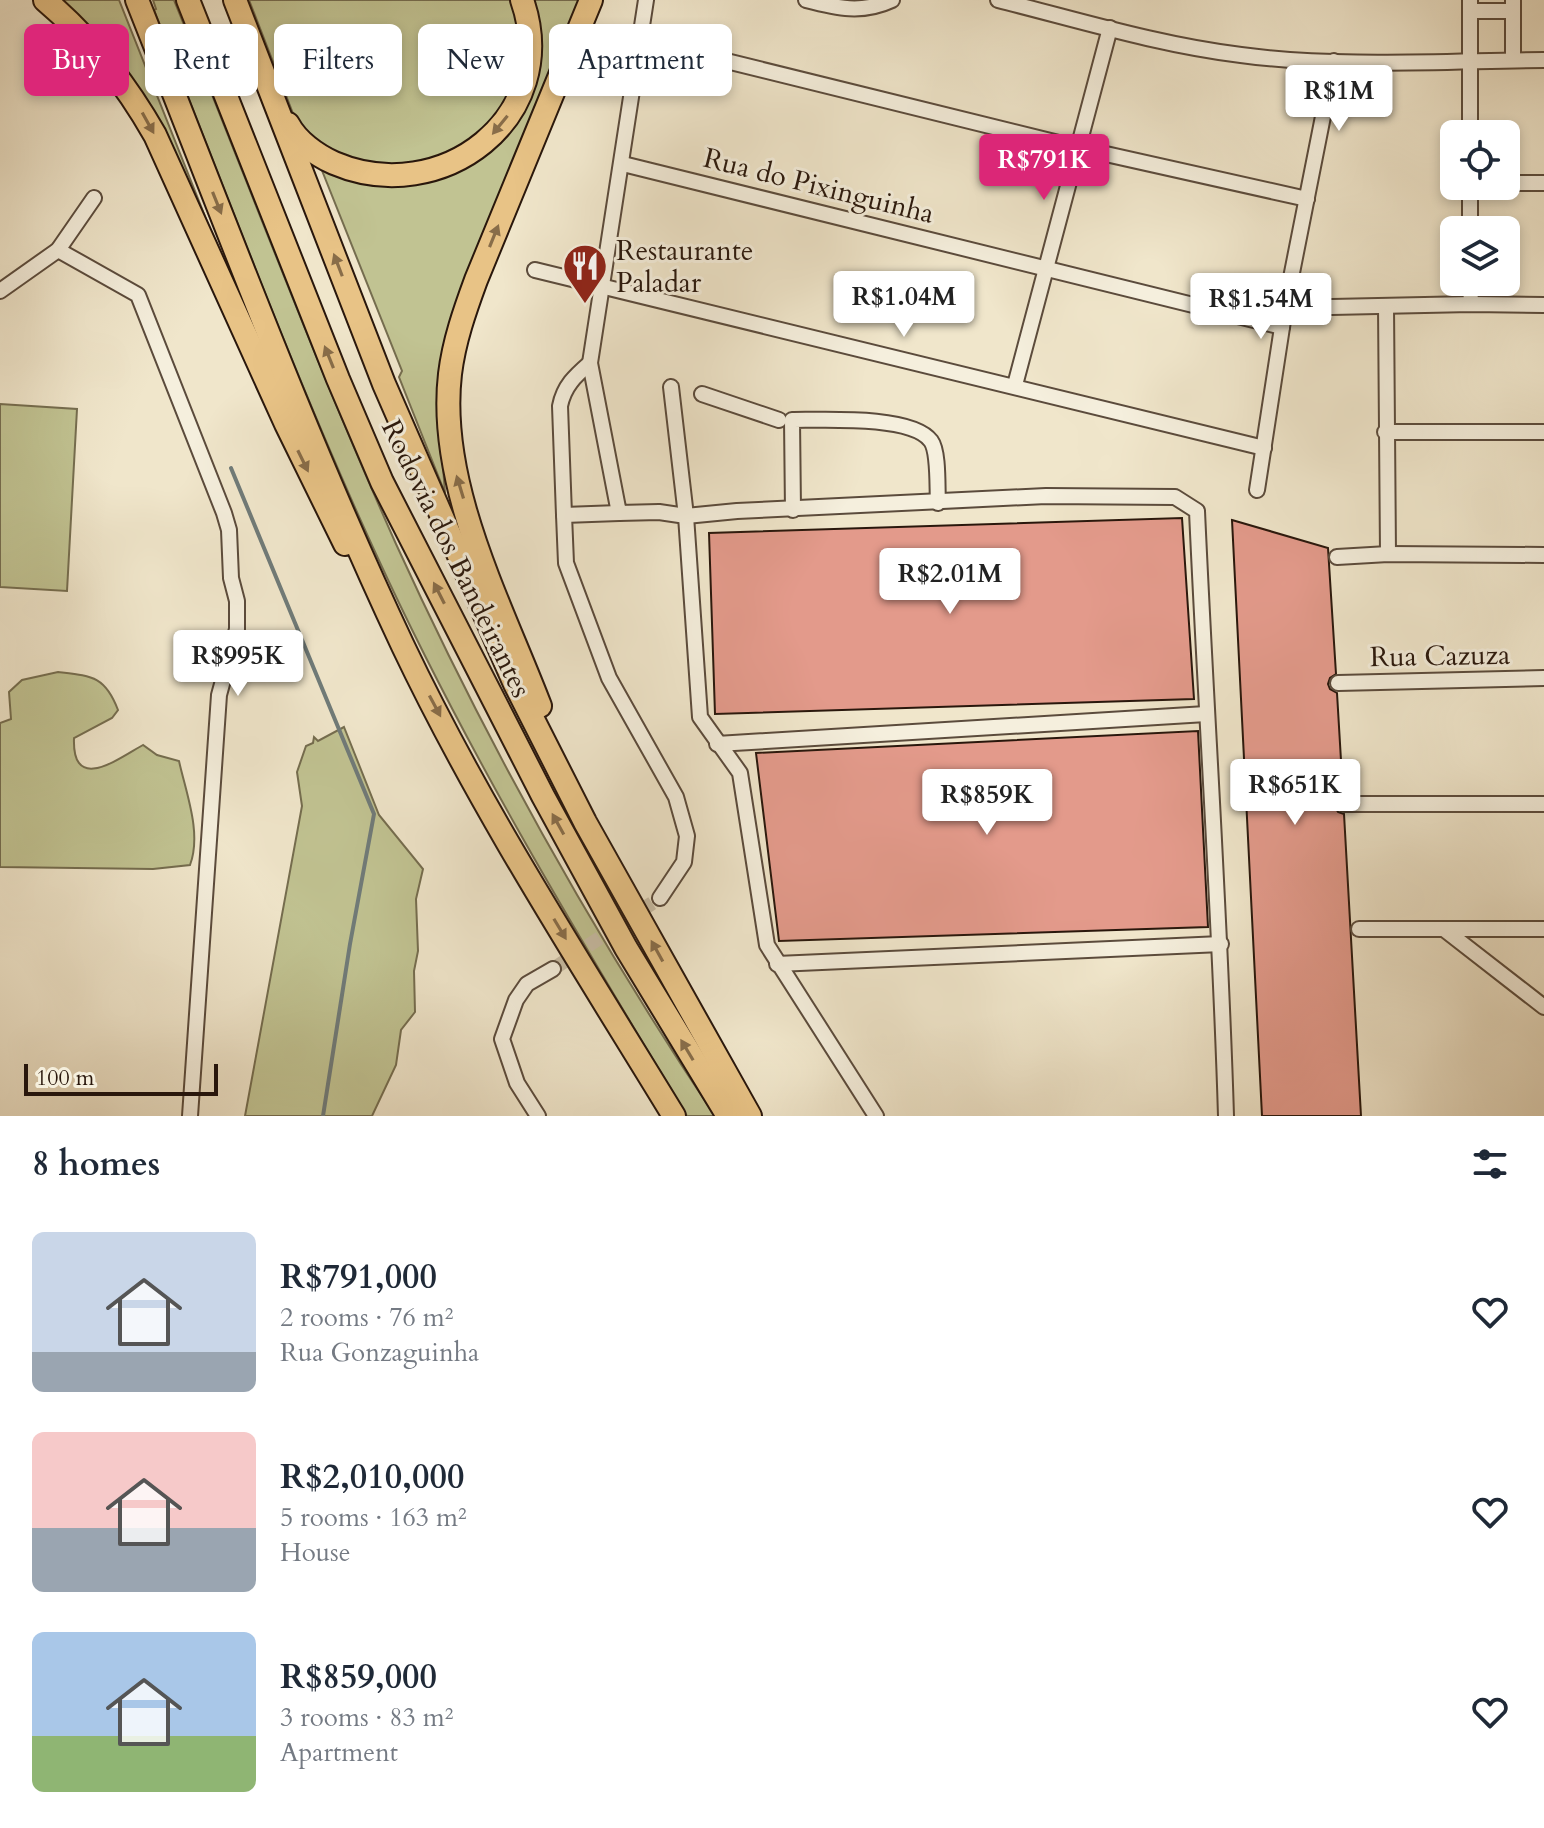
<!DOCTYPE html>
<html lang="en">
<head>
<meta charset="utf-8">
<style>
	body { margin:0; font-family:Cardo,serif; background:#f2f2f3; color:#1f2937; height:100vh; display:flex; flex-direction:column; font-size:30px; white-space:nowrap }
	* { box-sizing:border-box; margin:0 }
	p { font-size:26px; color:#747a83 }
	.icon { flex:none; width:44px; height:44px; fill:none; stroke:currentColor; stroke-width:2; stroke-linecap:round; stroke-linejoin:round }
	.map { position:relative; height:1116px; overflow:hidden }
	.details { display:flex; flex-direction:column; background:#fff; flex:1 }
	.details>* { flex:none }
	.top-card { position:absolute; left:24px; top:24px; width:800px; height:72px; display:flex; gap:16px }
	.tools { position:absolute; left:1440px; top:120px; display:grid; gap:16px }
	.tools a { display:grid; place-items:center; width:80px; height:80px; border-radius:12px; background:#fff; box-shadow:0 4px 12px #0003; font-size:40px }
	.scale { position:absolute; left:24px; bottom:20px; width:194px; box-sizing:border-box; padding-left:8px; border:4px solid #29170c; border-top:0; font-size:22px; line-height:28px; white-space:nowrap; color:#29170c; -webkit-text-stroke:6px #f5efdd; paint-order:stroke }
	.price { position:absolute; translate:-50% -68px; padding:0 18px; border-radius:8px; background:#fff; color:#222; font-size:26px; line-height:52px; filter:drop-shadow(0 2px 4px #0008) }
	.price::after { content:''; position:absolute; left:50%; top:48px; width:24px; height:18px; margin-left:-12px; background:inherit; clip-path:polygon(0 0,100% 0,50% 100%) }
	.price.selected { background:#db2777; color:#fff }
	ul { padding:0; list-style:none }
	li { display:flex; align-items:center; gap:24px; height:200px; padding:0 32px }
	li span { display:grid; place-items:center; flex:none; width:224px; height:160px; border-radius:12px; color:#555 }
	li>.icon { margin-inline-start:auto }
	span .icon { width:96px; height:96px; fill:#fffc; stroke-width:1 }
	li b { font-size:34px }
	h2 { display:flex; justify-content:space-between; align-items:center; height:96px; padding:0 32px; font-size:34px }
	.pill { padding:0 28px; border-radius:12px; background:#fff; box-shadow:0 4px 12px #0003; font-size:28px; line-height:72px }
	.pill.selected { background:#db2777; color:#fff }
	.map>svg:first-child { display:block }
	.green { fill:#c1c392; stroke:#756d4f; stroke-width:2 }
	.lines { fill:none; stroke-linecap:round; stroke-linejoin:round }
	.stream { stroke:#707b79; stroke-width:4 }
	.building { fill:#e39a8b; stroke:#29170c; stroke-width:2 }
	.minor-tunnel { stroke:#c8bda5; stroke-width:14; stroke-dasharray:14 7; stroke-linecap:butt }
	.minor-casing { stroke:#5b4b3c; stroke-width:18 }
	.highway-casing { stroke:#29170c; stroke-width:26 }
	.minor { stroke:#f5efdd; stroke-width:14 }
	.highway { stroke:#e8c386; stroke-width:22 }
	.oneway { fill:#886d49 }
	.labels { text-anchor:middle; stroke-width:6; stroke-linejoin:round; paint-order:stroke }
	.street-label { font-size:28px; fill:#29170c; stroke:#f5efdd }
	.poi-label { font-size:28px; fill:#29170c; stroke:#f5efdd; text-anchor:start }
</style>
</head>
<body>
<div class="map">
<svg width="1544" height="1116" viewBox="0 0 1544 1116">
	<rect width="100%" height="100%" fill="#f0e6cb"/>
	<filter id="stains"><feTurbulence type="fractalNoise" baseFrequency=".0025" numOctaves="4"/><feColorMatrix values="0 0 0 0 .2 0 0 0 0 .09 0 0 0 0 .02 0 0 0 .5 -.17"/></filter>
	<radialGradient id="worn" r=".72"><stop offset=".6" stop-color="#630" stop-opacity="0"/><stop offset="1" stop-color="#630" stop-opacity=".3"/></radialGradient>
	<g class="green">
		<polygon points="54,0 119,0 210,229 206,232 179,168"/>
		<path d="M153,0H174C248,182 316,365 396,544C486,742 594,935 715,1116H687L681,1106C572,926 464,746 376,554C294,376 226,192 154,10L156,9Z"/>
		<polygon points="249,0 513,0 521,24 518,72 503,111 456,154 410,167 339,159 308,135 294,116"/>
		<polygon points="529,0 584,0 464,284 441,440 445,493 399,377 402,371 319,163 373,182 509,129"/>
		<polygon points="0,404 77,409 67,591 0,587"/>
		<path d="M58,672C92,676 105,676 118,710L112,718L74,738C72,794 118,759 143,745L157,755L179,761C186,793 202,833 190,865L153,869L0,867V723L11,719L9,692L22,680Z"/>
		<polygon points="344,727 379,815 423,869 416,899 418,951 414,971 415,1012 401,1030 396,1065 372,1116 245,1116 302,806 297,772 306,746 313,743 314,737 318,741"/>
	</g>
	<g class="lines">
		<polyline class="stream" points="231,468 374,814 350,944 323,1116"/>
	</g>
	<g class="building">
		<polygon points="1182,518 1194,699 715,714 709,533"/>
		<polygon points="1232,520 1328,548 1336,674 1330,678 1328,684 1330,689 1337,693 1343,794 1336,798 1334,805 1338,812 1344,814 1361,1116 1262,1116"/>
		<polygon points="1198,731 1208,927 779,941 756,753"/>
	</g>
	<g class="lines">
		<polyline class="minor-tunnel" points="553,969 660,898"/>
		<g class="minor-casing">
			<g id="minor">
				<path d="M646,0L590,363L619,513L659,512L686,516L737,511L1046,496L1175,497L1197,511C1206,712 1220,914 1226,1116"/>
				<path d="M806,0C837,8 862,14 892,0"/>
				<path d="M998,0C1078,20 1159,45 1241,55C1338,68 1446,61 1544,60"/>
				<polyline points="1513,0 1513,60"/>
				<polyline points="1470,11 1513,11"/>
				<polyline points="641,40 1079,148 1307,199"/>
				<polyline points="1470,134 1470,0"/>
				<polyline points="623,164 1282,327"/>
				<polyline points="1506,183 1544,183"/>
				<polyline points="1470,186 1470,230"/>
				<polyline points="58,250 138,295 224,513 229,530 231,578 237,601 237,629 219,695 190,1116"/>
				<polyline points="535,270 1264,448"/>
				<polyline points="1470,282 1471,304"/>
				<polyline points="0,291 58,250 94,198"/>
				<polyline points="1386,306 1388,554"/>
				<polyline points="1285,308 1471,304 1544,305"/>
				<polyline points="1015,385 1110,28"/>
				<polyline points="671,387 686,516 700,717 740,773 767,945 876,1116"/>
				<polyline points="702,394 779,420"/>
				<polyline points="1385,432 1544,432"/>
				<polyline points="1257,490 1285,308 1334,61"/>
				<path d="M793,510L792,420C823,420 912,415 931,441C939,452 937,488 938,503"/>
				<polyline points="619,513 564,515 566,563 609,678 676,797 687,836 684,862 660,898"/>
				<path d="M564,515L560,406C564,386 575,376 590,363"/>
				<polyline points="1337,557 1388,554 1544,555"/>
				<polyline points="1338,683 1544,678"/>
				<polyline points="717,744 1206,714"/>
				<polyline points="1344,804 1544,804"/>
				<polyline points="1359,929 1544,929"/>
				<polyline points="1445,930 1544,1007"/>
				<polyline points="777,964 1221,944"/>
				<polyline points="538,1116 517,1083 502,1039 516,1000 527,984 553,969"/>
			</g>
		</g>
		<g class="highway-casing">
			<g id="highway">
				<path d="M45,0C91,39 125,82 155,135L286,424L345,544"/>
				<path d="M137,0C223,216 304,436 403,646C481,810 580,962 674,1116"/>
				<polyline points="188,0 338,379 382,482 543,796 626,948 728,1116"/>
				<polyline points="235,0 384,384 515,684 585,822 750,1116"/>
				<path d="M288,124C297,141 316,155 334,163C441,209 563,117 522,0"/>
				<path d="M540,706C501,604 437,485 450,374C454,341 465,310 476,280L591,0"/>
			</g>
		</g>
		<use href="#minor" class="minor"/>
		<use href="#highway" class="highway"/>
	</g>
	<defs><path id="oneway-solid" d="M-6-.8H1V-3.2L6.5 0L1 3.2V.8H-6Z" transform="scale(2)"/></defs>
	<g class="oneway">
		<use href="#oneway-solid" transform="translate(148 123) rotate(61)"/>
		<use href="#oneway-solid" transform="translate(500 125) rotate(129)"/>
		<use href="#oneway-solid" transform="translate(217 203) rotate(68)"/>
		<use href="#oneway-solid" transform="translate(494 236) rotate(-68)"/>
		<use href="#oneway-solid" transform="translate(338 265) rotate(-111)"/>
		<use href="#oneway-solid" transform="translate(329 357) rotate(-112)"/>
		<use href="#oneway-solid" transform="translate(303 461) rotate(64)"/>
		<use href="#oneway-solid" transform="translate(460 487) rotate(-107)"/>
		<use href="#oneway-solid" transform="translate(439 593) rotate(-117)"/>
		<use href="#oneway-solid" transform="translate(435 706) rotate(62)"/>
		<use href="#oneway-solid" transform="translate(558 824) rotate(-119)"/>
		<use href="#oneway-solid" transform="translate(560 929) rotate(59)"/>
		<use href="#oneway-solid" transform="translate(657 951) rotate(-119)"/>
		<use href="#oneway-solid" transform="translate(687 1050) rotate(-121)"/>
	</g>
	<defs>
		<g id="restaurant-pin" transform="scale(2.3)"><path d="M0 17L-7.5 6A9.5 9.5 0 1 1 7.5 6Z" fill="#8f2418" stroke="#f5efdd"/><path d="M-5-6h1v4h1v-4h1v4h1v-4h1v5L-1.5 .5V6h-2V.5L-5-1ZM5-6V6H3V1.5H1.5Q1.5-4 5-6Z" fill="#fff"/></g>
	</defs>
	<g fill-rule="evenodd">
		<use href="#restaurant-pin" x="585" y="266"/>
	</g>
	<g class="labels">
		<g class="street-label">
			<text transform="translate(819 185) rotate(14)" y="10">Rua do Pixinguinha</text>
			<text transform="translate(457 558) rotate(64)" y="10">Rodovia dos Bandeirantes</text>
			<text transform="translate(1440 655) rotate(-1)" y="10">Rua Cazuza</text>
		</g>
		<g class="poi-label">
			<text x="616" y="260">Restaurante<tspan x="616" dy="32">Paladar</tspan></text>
		</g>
	</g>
	<rect width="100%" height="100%" filter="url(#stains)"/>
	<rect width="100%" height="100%" fill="url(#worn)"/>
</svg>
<div class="tools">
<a><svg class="icon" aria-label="locate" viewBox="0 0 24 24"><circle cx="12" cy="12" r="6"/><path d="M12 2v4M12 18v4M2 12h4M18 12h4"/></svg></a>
<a><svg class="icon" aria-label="layers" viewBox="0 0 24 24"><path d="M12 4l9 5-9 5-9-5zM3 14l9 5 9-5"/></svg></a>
</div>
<div class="scale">100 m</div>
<b class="price" style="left:1339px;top:133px">R$1M</b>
<b class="price selected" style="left:1044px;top:202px">R$791K</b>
<b class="price" style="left:904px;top:339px">R$1.04M</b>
<b class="price" style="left:1261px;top:341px">R$1.54M</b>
<b class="price" style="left:950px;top:616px">R$2.01M</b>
<b class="price" style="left:238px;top:698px">R$995K</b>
<b class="price" style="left:1295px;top:827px">R$651K</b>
<b class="price" style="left:987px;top:837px">R$859K</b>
<div class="top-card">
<a class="pill selected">Buy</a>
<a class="pill">Rent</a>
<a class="pill">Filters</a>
<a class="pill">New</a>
<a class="pill">Apartment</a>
</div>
</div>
<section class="details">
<h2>8 homes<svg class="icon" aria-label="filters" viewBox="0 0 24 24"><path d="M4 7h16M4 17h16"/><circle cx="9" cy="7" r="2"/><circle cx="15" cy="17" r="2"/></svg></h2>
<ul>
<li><span style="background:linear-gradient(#c9d6e8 75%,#9aa5b1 0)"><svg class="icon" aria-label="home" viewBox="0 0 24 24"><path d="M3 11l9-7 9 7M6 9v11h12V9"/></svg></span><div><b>R$791,000</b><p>2 rooms · 76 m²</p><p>Rua Gonzaguinha</p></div><svg class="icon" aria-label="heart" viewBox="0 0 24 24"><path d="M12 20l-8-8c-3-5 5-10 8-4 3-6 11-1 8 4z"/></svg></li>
<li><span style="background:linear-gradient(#f6c9c9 60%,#9aa5b1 0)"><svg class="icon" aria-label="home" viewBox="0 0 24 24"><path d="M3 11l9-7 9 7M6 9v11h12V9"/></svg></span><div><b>R$2,010,000</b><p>5 rooms · 163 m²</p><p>House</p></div><svg class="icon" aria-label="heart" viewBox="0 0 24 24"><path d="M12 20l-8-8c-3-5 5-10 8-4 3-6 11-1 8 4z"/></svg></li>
<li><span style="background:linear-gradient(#a9c7e8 65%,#8fb573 0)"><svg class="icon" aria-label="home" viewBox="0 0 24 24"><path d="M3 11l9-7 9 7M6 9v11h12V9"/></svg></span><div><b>R$859,000</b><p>3 rooms · 83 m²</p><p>Apartment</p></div><svg class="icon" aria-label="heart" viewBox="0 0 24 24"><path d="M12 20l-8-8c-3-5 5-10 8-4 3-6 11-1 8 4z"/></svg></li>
</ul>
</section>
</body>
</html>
